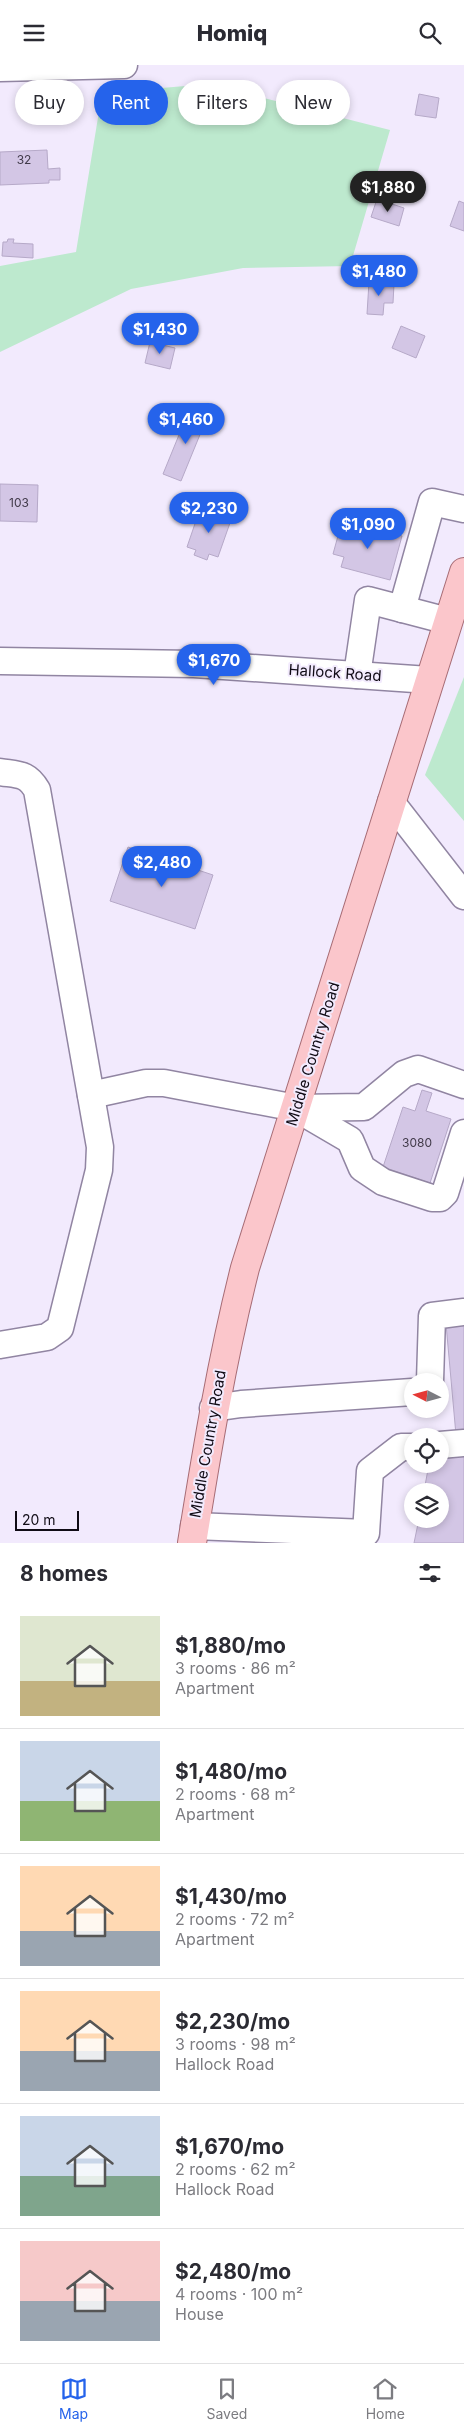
<!DOCTYPE html>
<html lang="en">
<head>
<meta charset="utf-8">
<style>
	body { margin:0; font-family:Inter,sans-serif; background:#f7f7f7; color:#2b2b33; height:100vh; display:flex; flex-direction:column; font-size:19px; white-space:nowrap }
	* { box-sizing:border-box; margin:0 }
	p { font-size:16px; color:#7c7c81 }
	.icon { flex:none; width:28px; height:28px; fill:none; stroke:currentColor; stroke-width:2; stroke-linecap:round; stroke-linejoin:round }
	.map { position:relative; height:1478px; overflow:hidden }
	.side { display:flex; flex-direction:column; background:#fff; flex:1 }
	.side>* { flex:none }
	.hud { position:absolute; left:15px; top:15px; width:435px; height:45px; display:flex; gap:10px }
	.needle { width:32px; rotate:276deg }
	.controls { position:absolute; left:404px; top:1308px; display:grid; gap:10px }
	.controls a { display:grid; place-items:center; width:45px; height:45px; border-radius:50%; background:#fff; box-shadow:0 2px 8px #0003; font-size:25px }
	.scale { position:absolute; left:15px; bottom:12px; width:64px; box-sizing:border-box; padding-left:5px; border:2px solid #100b15; border-top:0; font-size:14px; line-height:18px; white-space:nowrap; color:#100b15; -webkit-text-stroke:4px #f2eafd; paint-order:stroke }
	.price { position:absolute; translate:-50% -42px; padding:0 11px; border-radius:18px; background:#2563eb; color:#fff; font-size:16px; line-height:32px; filter:drop-shadow(0 1px 2px #0008) }
	.price::after { content:''; position:absolute; left:50%; top:30px; width:15px; height:11px; margin-left:-8px; background:inherit; clip-path:polygon(0 0,100% 0,50% 100%) }
	.price.selected { background:#222; color:#fff }
	ul { padding:0; list-style:none }
	li { display:flex; align-items:center; gap:15px; height:125px; padding:0 20px }
	li+li { border-top:1px solid #e1e1e2 }
	li span { display:grid; place-items:center; flex:none; width:140px; height:100px; border-radius:0px; color:#555 }
	li>.icon { margin-inline-start:auto }
	span .icon { width:60px; height:60px; fill:#fffc; stroke-width:1 }
	li b { font-size:21px }
	h2 { display:flex; justify-content:space-between; align-items:center; height:60px; padding:0 20px; font-size:21px }
	.chip { padding:0 18px; border-radius:22px; background:#fff; box-shadow:0 2px 8px #0003; font-size:18px; line-height:45px }
	.chip.selected { background:#2563eb; color:#fff }
	header { display:flex; justify-content:space-between; align-items:center; height:65px; padding:0 20px; background:#fff; font-size:22px; font-weight:800 }
	.menu { display:flex; justify-content:space-around; align-items:center; height:70px; border-top:1px solid #e1e1e2; background:#fff; font-size:14px; color:#7c7c81 }
	.menu a { display:grid; justify-items:center; gap:2px }
	.menu .selected { color:#2563eb }
	.map>svg:first-child { display:block }
	.green { fill:#bde9ce }
	.building { fill:#d3c6e5; stroke:#b6a9c8 }
	.lines { fill:none; stroke-linecap:round; stroke-linejoin:round }
	.minor-casing { stroke:#9185a2; stroke-width:29 }
	.major-casing { stroke:#a76c75; stroke-width:30 }
	.minor { stroke:#fff; stroke-width:26 }
	.major { stroke:#fbc6cb; stroke-width:28 }
	.labels { text-anchor:middle; stroke-width:4; stroke-linejoin:round; paint-order:stroke }
	.number-label { font-size:12px; fill:#413a49 }
	.street-label { font-size:15px; fill:#100b15; stroke:#f2eafd }
</style>
</head>
<body>
<header><svg class="icon" aria-label="menu" viewBox="0 0 24 24"><path d="M4 6h16M4 12h16M4 18h16"/></svg>Homiq<svg class="icon" aria-label="search" viewBox="0 0 24 24"><circle cx="10" cy="10" r="6"/><path d="M15 15l6 6"/></svg></header>
<div class="map">
<svg width="464" height="1478" viewBox="0 0 464 1478">
	<rect width="100%" height="100%" fill="#f2eafd"/>
	<g class="green">
		<polygon points="209,19 390,65 350,201 243,203 131,224 0,287 0,201 76,187 102,28"/>
		<polygon points="464,612 464,756 425,710"/>
	</g>
	<g class="building">
		<polygon points="419,29 439,33 436,53 415,50"/>
		<polygon points="47,85 48,104 60,103 60,115 49,115 49,118 0,120 0,87"/>
		<polygon points="377,134 404,143 399,161 371,152"/>
		<polygon points="459,136 464,138 464,166 450,161"/>
		<polygon points="8,174 14,174 13,178 33,179 33,193 2,191 3,177 7,177"/>
		<polygon points="369,217 394,219 393,238 384,238 383,250 367,249"/>
		<polygon points="401,261 425,271 416,293 392,283"/>
		<polygon points="150,277 175,283 170,304 145,298"/>
		<polygon points="190,343 208,350 181,416 163,409"/>
		<polygon points="0,419 38,420 37,457 0,456"/>
		<polygon points="200,444 231,455 218,492 209,489 207,495 194,490 196,485 187,482"/>
		<polygon points="355,457 402,471 390,515 341,502 344,492 333,489 341,460 353,463"/>
		<polygon points="128,782 213,810 195,864 110,836"/>
		<polygon points="422,1025 432,1028 426,1046 451,1054 430,1118 383,1102 403,1042 415,1046"/>
		<polygon points="464,1257 464,1369 456,1370 446,1259"/>
		<polygon points="464,1391 464,1478 414,1478 419,1454 440,1454 440,1426 424,1426 429,1399 440,1399 440,1393"/>
	</g>
	<g class="lines">
		<g class="minor-casing">
			<g id="minor">
				<polyline points="0,3 124,0"/>
				<polyline points="402,544 432,437 464,444"/>
				<polyline points="0,596 194,599 429,615"/>
				<polyline points="357,610 368,535 448,556"/>
				<path d="M0,707C19,710 27,708 37,725L100,1082L99,1105L60,1263L47,1272L0,1280"/>
				<polyline points="391,737 464,831"/>
				<polyline points="91,1030 146,1018 164,1018 296,1043 364,1042 404,1009 418,1004 464,1020"/>
				<polyline points="297,1044 350,1075 362,1103 383,1117 432,1133 440,1133 445,1128 464,1068"/>
				<polyline points="430,1316 432,1251 464,1247"/>
				<polyline points="213,1343 241,1339 412,1327"/>
				<polyline points="440,1380 464,1378"/>
				<polyline points="194,1461 366,1468 370,1406 401,1382 412,1382"/>
			</g>
		</g>
		<g class="major-casing">
			<path id="major" d="M192,1478C207,1385 222,1294 245,1203L464,507"/>
		</g>
		<use href="#minor" class="minor"/>
		<use href="#major" class="major"/>
	</g>
	<g class="labels">
		<g class="number-label">
			<text x="24" y="99">32</text>
			<text x="19" y="442">103</text>
			<text x="417" y="1082">3080</text>
		</g>
		<g class="street-label">
			<text transform="translate(335 608) rotate(4)" y="5">Hallock Road</text>
			<text transform="translate(313 989) rotate(-73)" y="5">Middle Country Road</text>
			<text transform="translate(208 1379) rotate(-80)" y="5">Middle Country Road</text>
		</g>
	</g>
</svg>
<div class="controls">
<a><svg class="needle" viewBox="-14 -14 28 28"><path d="M0-13l5 13h-10z" fill="#e53935"/><path d="M0 13l5-13h-10z" fill="#7c7c81"/></svg></a>
<a><svg class="icon" aria-label="locate" viewBox="0 0 24 24"><circle cx="12" cy="12" r="6"/><path d="M12 2v4M12 18v4M2 12h4M18 12h4"/></svg></a>
<a><svg class="icon" aria-label="layers" viewBox="0 0 24 24"><path d="M12 4l9 5-9 5-9-5zM3 14l9 5 9-5"/></svg></a>
</div>
<div class="scale">20 m</div>
<b class="price selected" style="left:388px;top:148px">$1,880</b>
<b class="price" style="left:379px;top:232px">$1,480</b>
<b class="price" style="left:160px;top:290px">$1,430</b>
<b class="price" style="left:186px;top:380px">$1,460</b>
<b class="price" style="left:209px;top:469px">$2,230</b>
<b class="price" style="left:368px;top:485px">$1,090</b>
<b class="price" style="left:214px;top:621px">$1,670</b>
<b class="price" style="left:162px;top:823px">$2,480</b>
<div class="hud">
<a class="chip">Buy</a>
<a class="chip selected">Rent</a>
<a class="chip">Filters</a>
<a class="chip">New</a>
</div>
</div>
<section class="side">
<h2>8 homes<svg class="icon" aria-label="filters" viewBox="0 0 24 24"><path d="M4 7h16M4 17h16"/><circle cx="9" cy="7" r="2"/><circle cx="15" cy="17" r="2"/></svg></h2>
<ul>
<li><span style="background:linear-gradient(#dfe7d0 65%,#c2b280 0)"><svg class="icon" aria-label="home" viewBox="0 0 24 24"><path d="M3 11l9-7 9 7M6 9v11h12V9"/></svg></span><div><b>$1,880/mo</b><p>3 rooms · 86 m²</p><p>Apartment</p></div></li>
<li><span style="background:linear-gradient(#c9d6e8 60%,#8fb573 0)"><svg class="icon" aria-label="home" viewBox="0 0 24 24"><path d="M3 11l9-7 9 7M6 9v11h12V9"/></svg></span><div><b>$1,480/mo</b><p>2 rooms · 68 m²</p><p>Apartment</p></div></li>
<li><span style="background:linear-gradient(#ffd9b3 65%,#9aa5b1 0)"><svg class="icon" aria-label="home" viewBox="0 0 24 24"><path d="M3 11l9-7 9 7M6 9v11h12V9"/></svg></span><div><b>$1,430/mo</b><p>2 rooms · 72 m²</p><p>Apartment</p></div></li>
<li><span style="background:linear-gradient(#ffd9b3 60%,#9aa5b1 0)"><svg class="icon" aria-label="home" viewBox="0 0 24 24"><path d="M3 11l9-7 9 7M6 9v11h12V9"/></svg></span><div><b>$2,230/mo</b><p>3 rooms · 98 m²</p><p>Hallock Road</p></div></li>
<li><span style="background:linear-gradient(#c9d6e8 60%,#7fa58c 0)"><svg class="icon" aria-label="home" viewBox="0 0 24 24"><path d="M3 11l9-7 9 7M6 9v11h12V9"/></svg></span><div><b>$1,670/mo</b><p>2 rooms · 62 m²</p><p>Hallock Road</p></div></li>
<li><span style="background:linear-gradient(#f6c9c9 60%,#9aa5b1 0)"><svg class="icon" aria-label="home" viewBox="0 0 24 24"><path d="M3 11l9-7 9 7M6 9v11h12V9"/></svg></span><div><b>$2,480/mo</b><p>4 rooms · 100 m²</p><p>House</p></div></li>
</ul>
</section>
<nav class="menu">
<a class="selected"><svg class="icon" aria-label="map" viewBox="0 0 24 24"><path d="M3 6l6-2 6 2 6-2v14l-6 2-6-2-6 2zM9 4v14M15 6v14"/></svg>Map</a>
<a><svg class="icon" aria-label="saved" viewBox="0 0 24 24"><path d="M7 4h10v16l-5-4-5 4z"/></svg>Saved</a>
<a><svg class="icon" aria-label="home" viewBox="0 0 24 24"><path d="M3 11l9-7 9 7M6 9v11h12V9"/></svg>Home</a>
</nav>
</body>
</html>
